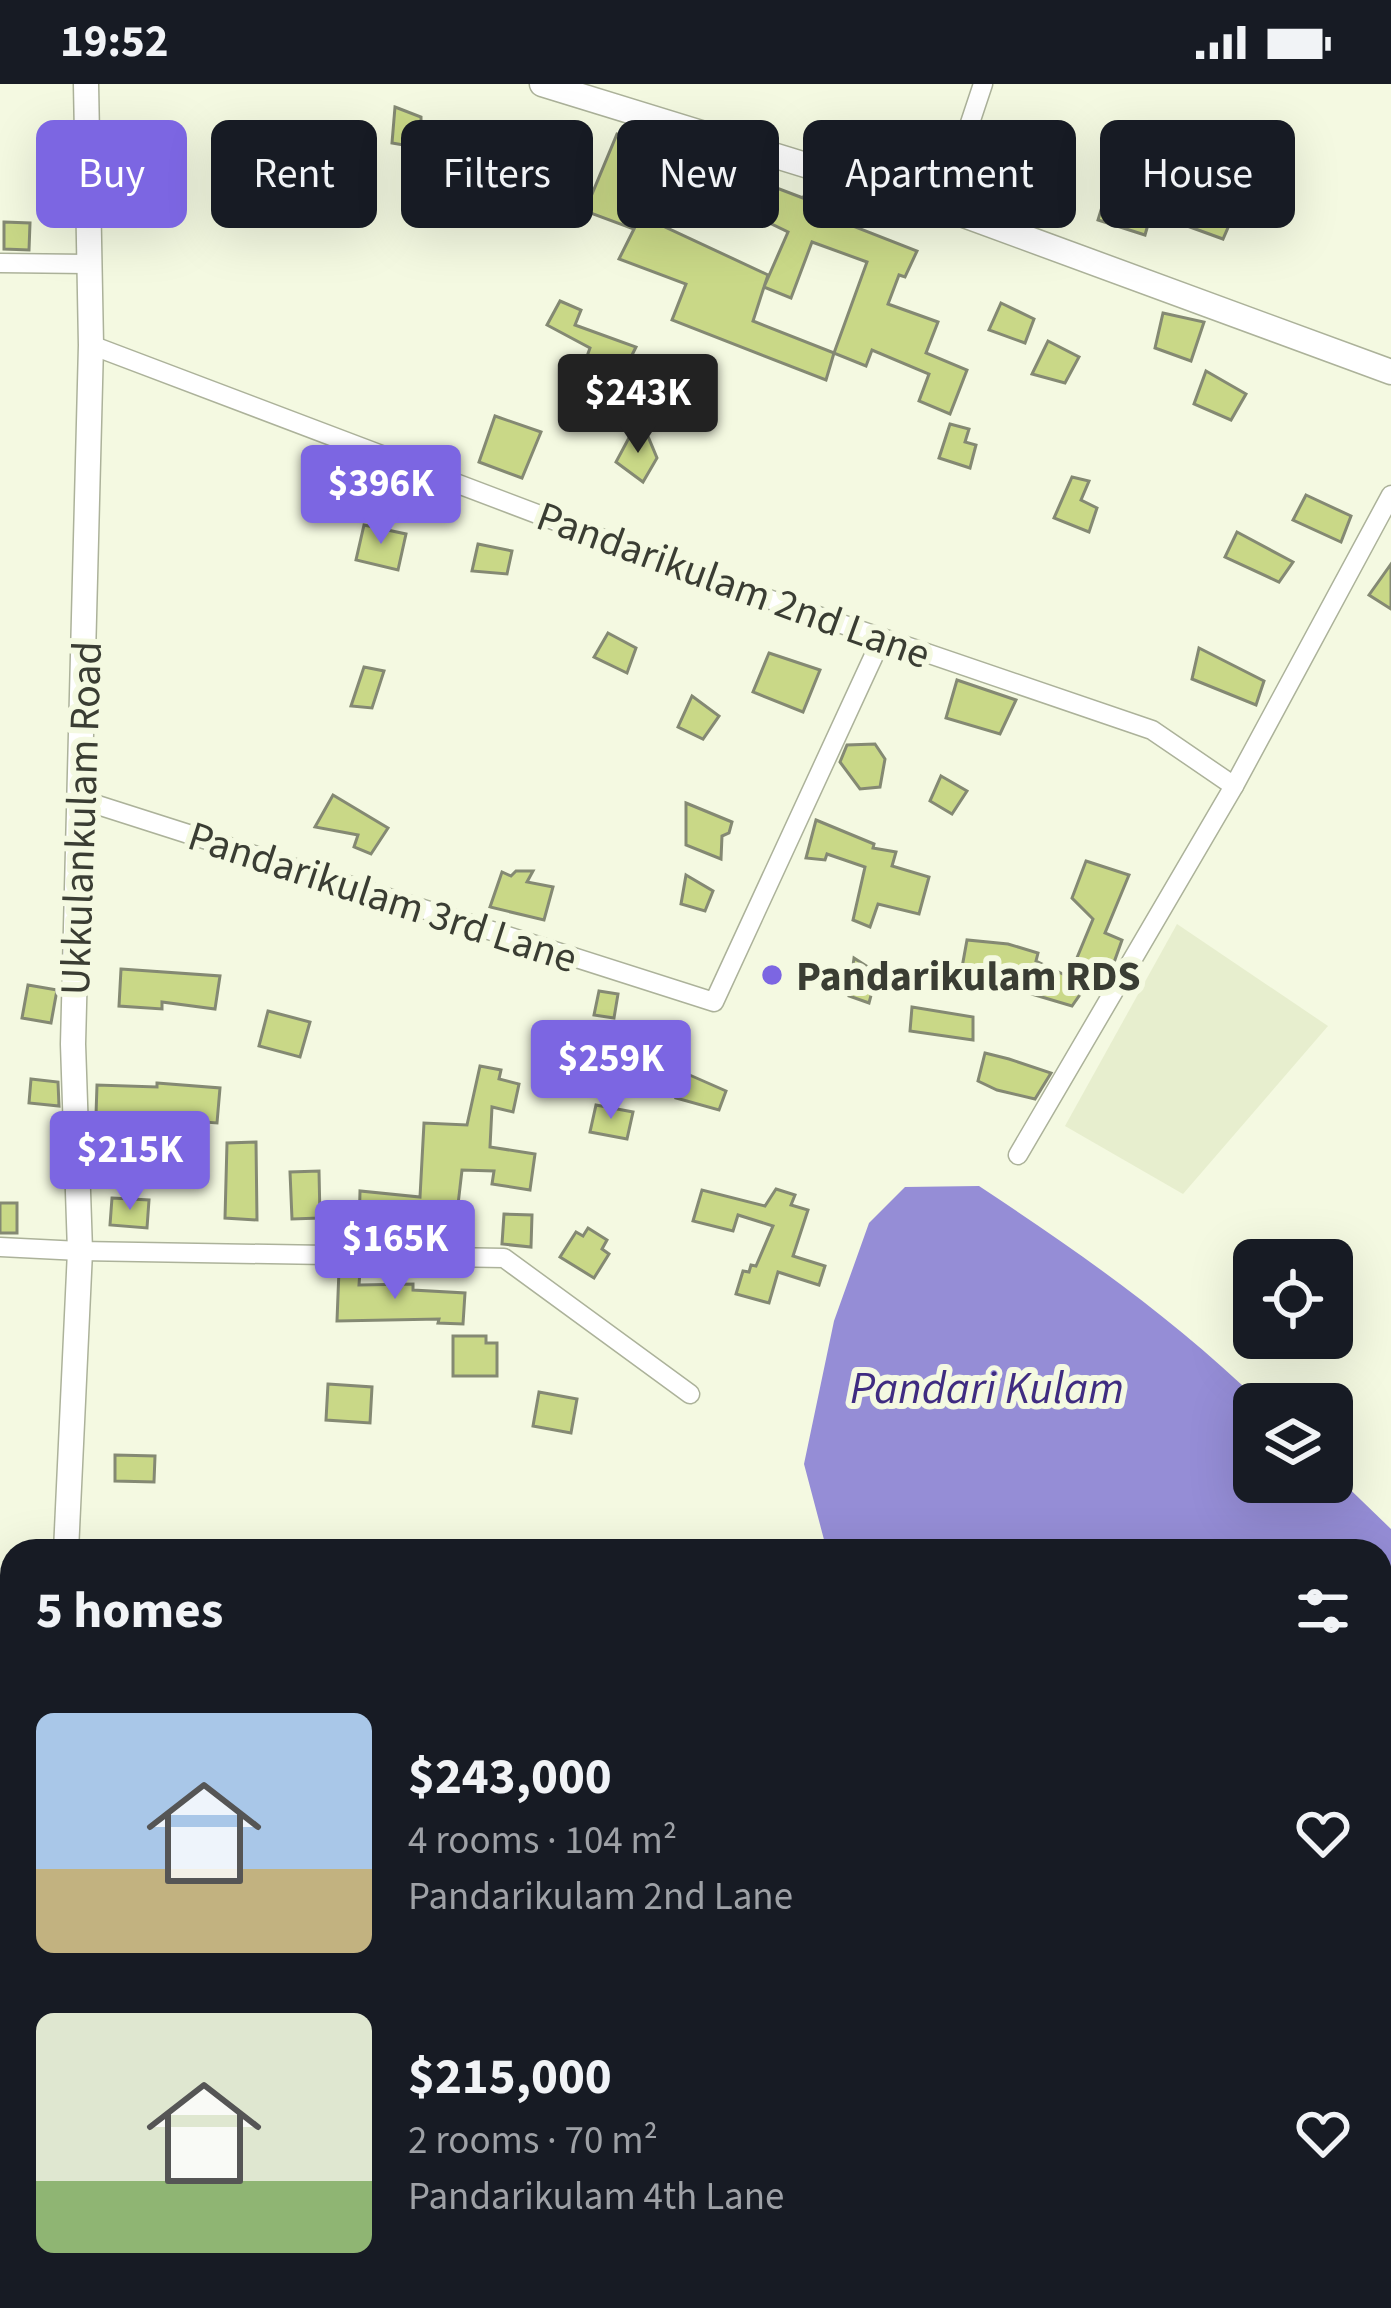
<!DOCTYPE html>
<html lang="en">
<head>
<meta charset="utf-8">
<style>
	body { margin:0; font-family:"Source Sans 3",sans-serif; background:#242831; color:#f1f3f6; height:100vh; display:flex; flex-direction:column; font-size:45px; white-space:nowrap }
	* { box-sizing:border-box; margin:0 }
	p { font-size:39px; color:#9ea1a6 }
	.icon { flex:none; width:66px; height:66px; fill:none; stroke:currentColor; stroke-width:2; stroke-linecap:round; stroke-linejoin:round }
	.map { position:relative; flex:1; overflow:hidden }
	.panel { position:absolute; left:0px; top:1455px; width:1392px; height:771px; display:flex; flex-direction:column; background:#171b24; border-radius:36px 36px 0 0; box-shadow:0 12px 48px #0002 }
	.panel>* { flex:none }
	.top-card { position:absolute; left:36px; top:36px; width:1320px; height:108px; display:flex; gap:24px }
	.buttons { position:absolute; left:1233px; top:1155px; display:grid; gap:24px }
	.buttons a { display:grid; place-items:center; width:120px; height:120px; border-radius:18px; background:#171b24; box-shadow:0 12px 48px #0002; font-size:60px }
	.price { position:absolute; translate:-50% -102px; padding:0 27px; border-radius:12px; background:#7c66e2; color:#fff; font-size:39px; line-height:78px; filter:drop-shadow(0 3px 6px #0008) }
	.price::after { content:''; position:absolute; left:50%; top:72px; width:36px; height:27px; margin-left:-18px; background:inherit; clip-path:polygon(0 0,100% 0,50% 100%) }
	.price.active { background:#222; color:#fff }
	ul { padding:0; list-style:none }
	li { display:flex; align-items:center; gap:36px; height:300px; padding:0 36px }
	li span { display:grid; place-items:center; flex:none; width:336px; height:240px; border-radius:18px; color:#555 }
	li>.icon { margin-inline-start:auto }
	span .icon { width:144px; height:144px; fill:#fffc; stroke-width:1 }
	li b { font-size:51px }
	h2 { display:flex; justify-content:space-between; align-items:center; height:144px; padding:0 36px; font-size:51px }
	.chip { padding:0 42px; border-radius:18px; background:#171b24; box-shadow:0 12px 48px #0002; font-size:42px; line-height:108px }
	.chip.active { background:#7c66e2; color:#fff }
	.status { display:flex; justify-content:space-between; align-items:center; height:84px; padding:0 60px; background:#171b24; direction:ltr }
	.status svg { height:33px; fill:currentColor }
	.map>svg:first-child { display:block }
	.built { fill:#e7eece }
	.water { fill:#958dd6 }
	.building { fill:#c9d887; stroke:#848973; stroke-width:3; fill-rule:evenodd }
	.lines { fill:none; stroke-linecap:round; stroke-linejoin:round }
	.minor-casing { stroke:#acb29a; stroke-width:21 }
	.tertiary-casing { stroke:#acb29a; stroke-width:27 }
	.minor { stroke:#fff; stroke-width:18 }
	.tertiary { stroke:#fff; stroke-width:24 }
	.poi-dot { fill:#7c66e2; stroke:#f4f9e1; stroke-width:4.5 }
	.labels { text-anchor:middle; stroke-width:12; stroke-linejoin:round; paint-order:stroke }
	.street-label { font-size:42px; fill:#3a3d33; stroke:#f4f9e1 }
	.poi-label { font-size:42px; font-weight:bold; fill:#3a3d33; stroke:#f4f9e1; text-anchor:start }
	.water-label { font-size:45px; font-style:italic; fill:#3f2c81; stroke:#f4f9e1 }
</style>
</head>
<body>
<div class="status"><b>19:52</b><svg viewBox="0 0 49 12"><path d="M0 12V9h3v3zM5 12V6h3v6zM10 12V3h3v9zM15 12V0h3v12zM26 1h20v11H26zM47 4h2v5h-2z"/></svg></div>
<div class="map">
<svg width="1391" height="2224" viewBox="0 0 1391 2224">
	<rect width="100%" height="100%" fill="#f4f9e1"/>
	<polygon class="built" points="1177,840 1328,942 1183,1110 1065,1042"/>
	<path class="water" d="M979,1102C1083,1171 1172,1233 1262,1320H1254V1398H1332V1388L1391,1445V1734L1380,1735V1467H827L804,1380L834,1237L869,1139L905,1103Z"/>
	<g class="building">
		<polygon points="395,23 421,33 421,64 392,59"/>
		<path d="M617,50L658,59L803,114L805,110L826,120L822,130L917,167L905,193L899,191L888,220L938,238L926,269L967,286L950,330L919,317L929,290L872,266L866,282L834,269L826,296L672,236L686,200L619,175L634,145L585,127ZM639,76L788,148L764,203L768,191L661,141L667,131L623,114ZM812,158L867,178L834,269L753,237L764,203L791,214Z"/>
		<polygon points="44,68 66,68 67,92 44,93"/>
		<polygon points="1108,103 1155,116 1145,151 1098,136"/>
		<polygon points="1203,108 1237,123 1223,155 1190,143"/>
		<polygon points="4,138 30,139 29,166 4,165"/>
		<polygon points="560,217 581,226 575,241 636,263 623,289 586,275 590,264 547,241"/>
		<polygon points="1001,219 1034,235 1025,259 989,246"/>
		<polygon points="1163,229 1204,238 1191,277 1155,264"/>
		<polygon points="1048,257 1079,273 1065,299 1032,290"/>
		<polygon points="1206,287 1246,310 1231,336 1194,320"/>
		<polygon points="495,332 541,348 522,394 479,378"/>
		<polygon points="950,340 969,345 965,358 976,361 970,384 939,374"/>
		<polygon points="631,350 647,350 657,374 643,398 616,378"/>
		<polygon points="1072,393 1089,397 1081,416 1097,424 1089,448 1054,434"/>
		<polygon points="1306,411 1351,432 1341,458 1293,436"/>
		<polygon points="364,441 406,450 398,486 356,476"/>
		<polygon points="1237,448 1293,478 1279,498 1225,473"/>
		<polygon points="478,460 512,467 507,490 472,487"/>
		<polygon points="1391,480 1391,525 1369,511"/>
		<polygon points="608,549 636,564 627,589 594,573"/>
		<polygon points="1199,564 1264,597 1256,621 1192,595"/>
		<polygon points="769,569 820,586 803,628 753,608"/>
		<polygon points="364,583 384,587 372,624 351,622"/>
		<polygon points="957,596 1016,616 1000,650 946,634"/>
		<polygon points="692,612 719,632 703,655 678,643"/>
		<polygon points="875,660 885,675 880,703 860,705 840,678 847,661"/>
		<polygon points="941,692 967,707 952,730 930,717"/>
		<polygon points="333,711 388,744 371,770 354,763 358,751 315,743"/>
		<polygon points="686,719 732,738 729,749 722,752 721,775 686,761"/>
		<polygon points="816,736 874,760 873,764 896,768 892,782 929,793 919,830 878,820 870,843 853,836 865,783 827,770 825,776 806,774"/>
		<polygon points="1086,777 1129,791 1105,849 1122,856 1112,884 1100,882 1072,922 961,889 967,856 1008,860 1038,869 1036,877 1069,893 1093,835 1072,814"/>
		<polygon points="516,787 533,787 527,798 553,803 544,836 490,823 502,788 511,792"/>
		<polygon points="686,791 713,807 705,827 681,820"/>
		<polygon points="854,874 877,889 869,919 849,912"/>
		<polygon points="121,885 220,892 215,925 162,918 162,925 119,922"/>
		<polygon points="28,901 57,906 51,939 22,934"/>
		<polygon points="599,907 618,910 614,934 594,931"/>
		<polygon points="912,923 973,933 973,956 910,947"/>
		<polygon points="268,927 310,938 300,973 259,962"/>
		<polygon points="624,943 657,952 650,982 616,973"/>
		<polygon points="985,969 1009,975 1051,989 1035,1015 997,1006 978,997"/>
		<polygon points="480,982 501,986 499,995 519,1000 513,1028 492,1023 490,1063 535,1070 530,1106 492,1100 494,1087 462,1086 456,1138 407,1135 407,1150 359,1149 360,1107 420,1113 424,1039 467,1041"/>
		<polygon points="685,989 726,1007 719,1026 676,1014"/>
		<polygon points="31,995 58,998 59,1022 29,1019"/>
		<polygon points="157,999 220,1004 217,1039 151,1034 150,1082 109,1081 110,1031 96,1031 97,1001 157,1003"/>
		<polygon points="596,1021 633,1028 627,1055 590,1048"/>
		<polygon points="256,1058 257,1136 225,1134 227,1059"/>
		<polygon points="319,1087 320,1134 292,1135 290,1088"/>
		<polygon points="776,1105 795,1111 791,1121 808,1126 793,1172 825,1182 819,1201 778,1188 769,1219 736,1210 743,1187 749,1188 751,1181 756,1182 773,1142 738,1131 733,1147 693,1137 702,1106 765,1122"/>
		<polygon points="112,1114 149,1116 147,1144 110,1141"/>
		<rect x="0" y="1119" width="17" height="30"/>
		<polygon points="504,1130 532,1131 531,1163 502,1160"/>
		<polygon points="588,1144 607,1156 602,1165 609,1170 594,1194 560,1173 576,1148 583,1152"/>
		<polygon points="339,1186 360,1187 359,1201 413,1200 413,1206 465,1209 463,1240 438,1239 439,1235 337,1237"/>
		<polygon points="453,1252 486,1252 486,1259 497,1259 497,1292 453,1292"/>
		<polygon points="328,1300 372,1303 370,1339 326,1336"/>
		<polygon points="539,1308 577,1315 571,1349 533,1342"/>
		<polygon points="115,1371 155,1372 154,1398 115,1397"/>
	</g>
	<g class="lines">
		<g class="minor-casing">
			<g id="minor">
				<polyline points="942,123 983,0"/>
				<polyline points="0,179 88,180"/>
				<polyline points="91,261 701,492 1152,646 1234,702"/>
				<polyline points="82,716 714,918 882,554"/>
				<polyline points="1018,1071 1234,702 1391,411"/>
				<polyline points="0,1163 80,1167 504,1174 690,1310"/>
				<polyline points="0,1530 12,1528"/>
			</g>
		</g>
		<g class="tertiary-casing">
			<g id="tertiary">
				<polyline points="542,0 942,123 1391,288"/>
				<polyline points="66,1467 80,1167 73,960 91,261 86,0"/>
				<polyline points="0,1911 12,1910"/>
				<polyline points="1380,1915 1391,1915"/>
				<polyline points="62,2224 62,2214"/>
			</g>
		</g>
		<use href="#minor" class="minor"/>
		<use href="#tertiary" class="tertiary"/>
	</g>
	<circle class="poi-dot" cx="772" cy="891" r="12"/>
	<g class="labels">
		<g class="street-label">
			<text transform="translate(734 500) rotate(20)" y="15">Pandarikulam 2nd Lane</text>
			<text transform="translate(80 734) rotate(-88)" y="15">Ukkulankulam Road</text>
			<text transform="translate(383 812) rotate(18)" y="15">Pandarikulam 3rd Lane</text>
		</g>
		<g class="poi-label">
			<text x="796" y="906">Pandarikulam RDS</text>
		</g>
		<g class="water-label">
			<text x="987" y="1319">Pandari Kulam</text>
		</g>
	</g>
</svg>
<div class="buttons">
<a><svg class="icon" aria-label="locate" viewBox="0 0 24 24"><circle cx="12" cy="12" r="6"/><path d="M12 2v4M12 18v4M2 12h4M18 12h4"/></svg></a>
<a><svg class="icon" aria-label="layers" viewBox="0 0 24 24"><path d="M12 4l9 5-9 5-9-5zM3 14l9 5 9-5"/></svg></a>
</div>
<b class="price active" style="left:638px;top:372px">$243K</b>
<b class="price" style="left:381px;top:463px">$396K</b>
<b class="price" style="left:611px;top:1038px">$259K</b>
<b class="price" style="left:130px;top:1129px">$215K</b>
<b class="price" style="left:395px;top:1218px">$165K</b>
<div class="top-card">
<a class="chip active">Buy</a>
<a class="chip">Rent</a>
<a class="chip">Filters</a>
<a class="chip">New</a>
<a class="chip">Apartment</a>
<a class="chip">House</a>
</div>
<section class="panel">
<h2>5 homes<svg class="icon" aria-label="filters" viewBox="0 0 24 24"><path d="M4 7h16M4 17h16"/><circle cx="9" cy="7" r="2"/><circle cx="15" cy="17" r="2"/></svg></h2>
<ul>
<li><span style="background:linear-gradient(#a9c7e8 65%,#c2b280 0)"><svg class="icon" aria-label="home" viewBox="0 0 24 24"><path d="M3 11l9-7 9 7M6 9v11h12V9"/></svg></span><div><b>$243,000</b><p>4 rooms · 104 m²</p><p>Pandarikulam 2nd Lane</p></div><svg class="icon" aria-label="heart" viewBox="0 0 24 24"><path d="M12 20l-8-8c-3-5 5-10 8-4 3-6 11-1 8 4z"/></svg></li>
<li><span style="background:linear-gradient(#dfe7d0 70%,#8fb573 0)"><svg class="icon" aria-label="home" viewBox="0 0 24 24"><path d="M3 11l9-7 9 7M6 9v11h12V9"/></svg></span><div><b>$215,000</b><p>2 rooms · 70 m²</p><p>Pandarikulam 4th Lane</p></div><svg class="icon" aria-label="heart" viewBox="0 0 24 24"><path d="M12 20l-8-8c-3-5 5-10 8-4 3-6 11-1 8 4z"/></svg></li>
</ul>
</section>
</div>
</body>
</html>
